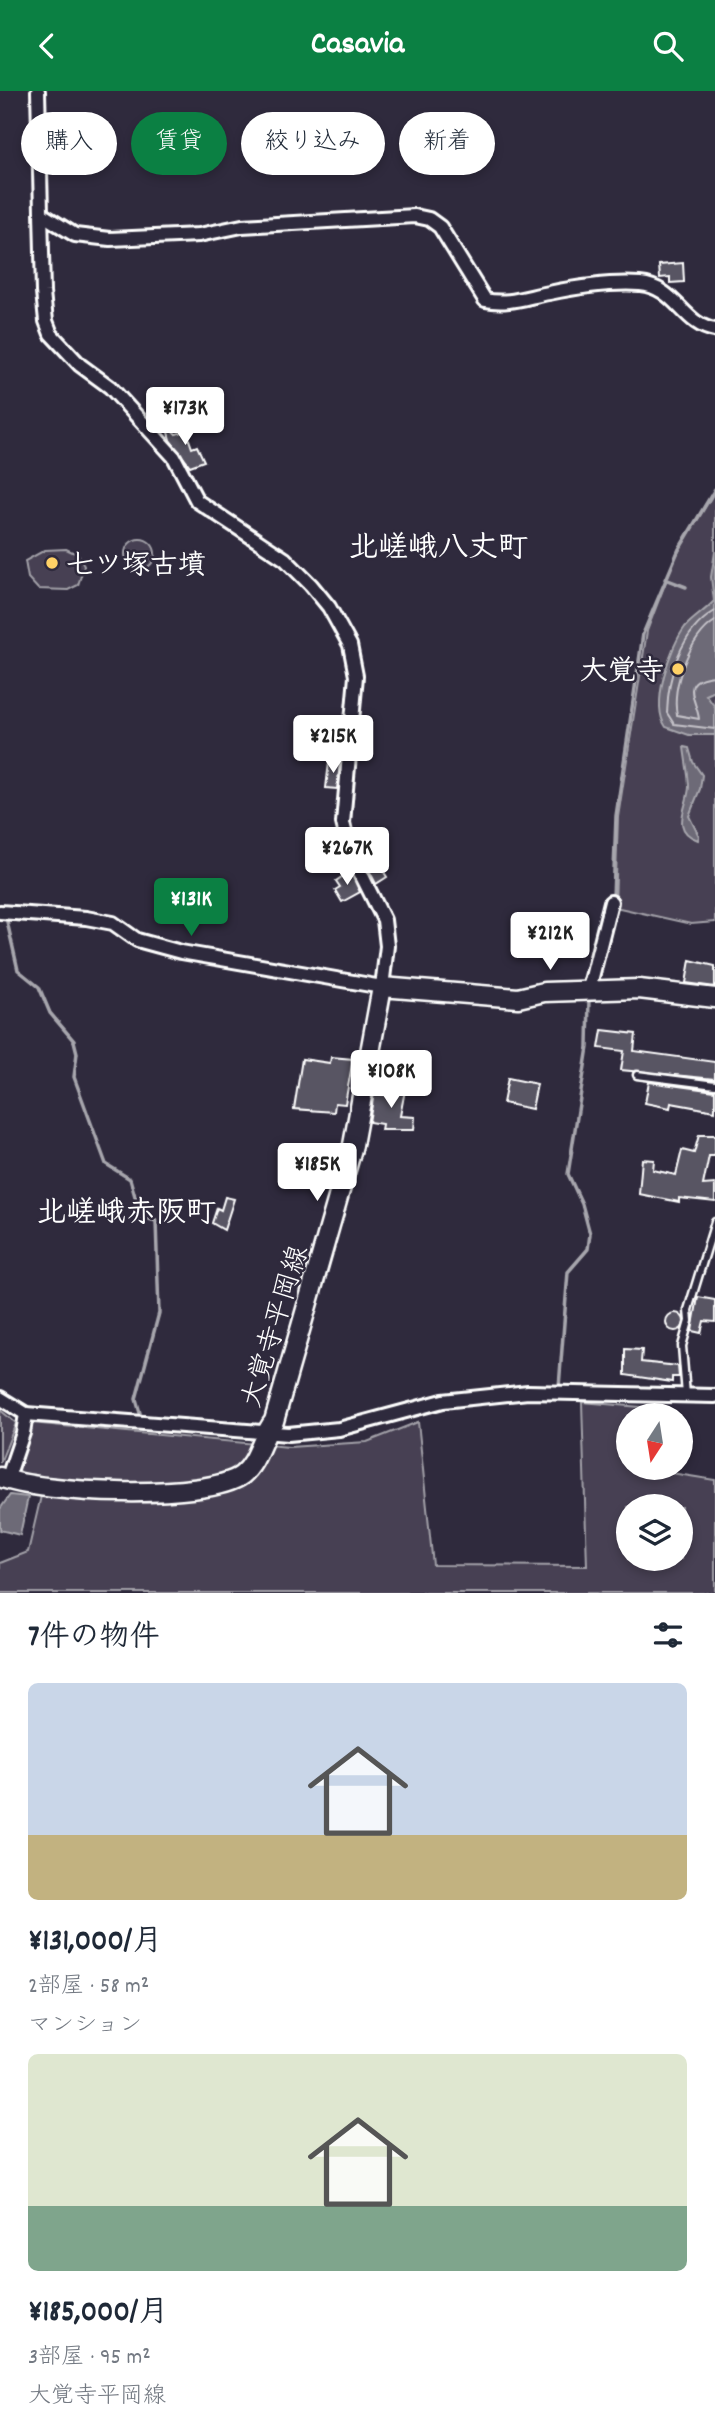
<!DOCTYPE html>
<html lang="ja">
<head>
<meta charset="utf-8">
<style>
	body { margin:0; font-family:Dekko,"Klee One",sans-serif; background:#f2f2f3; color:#1f2937; height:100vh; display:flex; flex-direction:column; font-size:26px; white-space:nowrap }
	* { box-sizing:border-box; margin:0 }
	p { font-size:23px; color:#747a83 }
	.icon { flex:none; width:38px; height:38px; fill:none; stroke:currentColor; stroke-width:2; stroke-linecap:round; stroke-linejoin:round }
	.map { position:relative; height:1502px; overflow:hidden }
	.side { display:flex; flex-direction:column; background:#fff; flex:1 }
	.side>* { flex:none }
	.hud { position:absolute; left:21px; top:21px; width:674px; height:63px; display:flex; gap:14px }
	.needle { width:46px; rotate:192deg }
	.fabs { position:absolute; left:616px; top:1312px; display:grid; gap:14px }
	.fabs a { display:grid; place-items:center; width:77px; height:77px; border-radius:50%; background:#fff; box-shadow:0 4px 10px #0003; font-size:35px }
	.price { position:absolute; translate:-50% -60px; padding:0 16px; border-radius:7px; background:#fff; color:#222; font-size:23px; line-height:46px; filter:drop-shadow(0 2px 4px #0008) }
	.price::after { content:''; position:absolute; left:50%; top:42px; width:21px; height:16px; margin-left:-10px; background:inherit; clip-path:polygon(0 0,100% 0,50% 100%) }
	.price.on { background:#0b8043; color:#fff }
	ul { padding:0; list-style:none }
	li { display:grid; align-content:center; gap:14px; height:371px; padding:0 28px }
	li span { display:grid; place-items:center; height:217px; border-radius:10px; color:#555 }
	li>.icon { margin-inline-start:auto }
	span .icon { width:126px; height:126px; fill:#fffc; stroke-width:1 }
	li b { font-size:30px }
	h2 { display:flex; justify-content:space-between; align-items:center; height:84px; padding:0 28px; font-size:30px }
	.pill { padding:0 24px; border-radius:32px; background:#fff; box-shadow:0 4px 10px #0003; font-size:24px; line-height:63px }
	.pill.on { background:#0b8043; color:#fff }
	header { display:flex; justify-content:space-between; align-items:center; height:91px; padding:0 28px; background:#0b8043; color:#fff; font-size:32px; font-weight:800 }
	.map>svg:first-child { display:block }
	.green { fill:#464152; stroke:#a2a0a8; stroke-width:2; fill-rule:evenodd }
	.water { fill:#6d6a77; stroke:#a7a6ad; stroke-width:2 }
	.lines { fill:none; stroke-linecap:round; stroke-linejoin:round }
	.shore { stroke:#c5c3c9; stroke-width:2 }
	.stream { stroke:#a7a6ad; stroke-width:3.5 }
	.building { fill:#595564; stroke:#fff; stroke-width:2 }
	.service-casing { stroke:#fff; stroke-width:11 }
	.minor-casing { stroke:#fff; stroke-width:18 }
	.secondary-casing { stroke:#fff; stroke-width:23 }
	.service { stroke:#2f2a3d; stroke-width:6 }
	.minor { stroke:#2f2a3d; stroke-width:12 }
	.secondary { stroke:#2f2a3d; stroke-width:18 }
	.poi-dot { fill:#ffd166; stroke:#2f2a3d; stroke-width:2.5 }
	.labels { text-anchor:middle; stroke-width:5; stroke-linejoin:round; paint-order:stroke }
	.poi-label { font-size:28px; font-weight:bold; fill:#fff; stroke:#2f2a3d; text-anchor:start }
	.street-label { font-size:28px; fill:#fff; stroke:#2f2a3d }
	.neighbourhood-label { font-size:30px; font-weight:bold; fill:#fff; stroke:#2f2a3d }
</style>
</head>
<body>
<header><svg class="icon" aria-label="back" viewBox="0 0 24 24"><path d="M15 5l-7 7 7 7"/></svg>Casavia<svg class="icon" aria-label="search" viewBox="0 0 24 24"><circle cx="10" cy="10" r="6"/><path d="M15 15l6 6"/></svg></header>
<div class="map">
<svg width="715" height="1502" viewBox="0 0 715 1502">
	<rect width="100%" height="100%" fill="#2f2a3d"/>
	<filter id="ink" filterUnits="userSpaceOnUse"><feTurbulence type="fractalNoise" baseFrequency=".0143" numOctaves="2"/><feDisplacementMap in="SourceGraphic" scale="14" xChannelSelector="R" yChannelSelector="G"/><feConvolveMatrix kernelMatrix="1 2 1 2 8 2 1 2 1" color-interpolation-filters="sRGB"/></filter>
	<g filter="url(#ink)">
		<g class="green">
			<polygon points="715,400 715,831 691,833 615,816 618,726 647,540 675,467"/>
			<circle cx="140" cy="463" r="15"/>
			<polygon points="66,458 79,464 84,475 78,494 68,499 38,498 28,487 25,470 45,459"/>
			<path d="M582,1311L652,1317L653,1325H628V1377H658L659,1380L715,1389V1502H0V1472L28,1461L41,1405L17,1377L31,1332L289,1356L367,1351L418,1331L433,1474L587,1475ZM628,1416H681V1468H628Z"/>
			<polygon points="0,1319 16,1332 0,1372"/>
		</g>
		<g class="water">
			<path d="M715,461V600L706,604L715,616V644H689L666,636C650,614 670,556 685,536C694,526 705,520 714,510L711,486Z"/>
			<path d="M684,656L689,657L693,671L702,684L700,698L689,725L699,745L698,749C669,739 688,716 689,696C689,686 685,666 684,656Z"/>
			<polygon points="10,1404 28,1406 20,1444 0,1439 0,1418"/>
		</g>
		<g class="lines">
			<g class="shore">
				<path d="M715,520C680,541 668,584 667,622L674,633L715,638"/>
				<path d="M715,530C690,546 671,595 677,624L699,628C697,609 677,588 715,585"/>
			</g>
			<g class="stream">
				<polyline points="665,488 686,496"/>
				<polyline points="613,807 616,725 643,543 679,458 715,398"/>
				<polyline points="6,826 18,879 39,896 50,922 74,950 77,962 74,986 106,1073 130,1088 141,1126 156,1130 159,1222 136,1308 140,1322"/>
				<polyline points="559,1296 568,1181 588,1158 590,1143 582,1113 568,1083 588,956 589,905"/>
			</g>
		</g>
		<g class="building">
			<polygon points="683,172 684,191 670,192 670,186 660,187 659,174"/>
			<polygon points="166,333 176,343 186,340 192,357 197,355 204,370 190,375 170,349"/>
			<polygon points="329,671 340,672 337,698 326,697"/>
			<polygon points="374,765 387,786 376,793 365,771"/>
			<polygon points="350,780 360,801 342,811 335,799 340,796 336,790"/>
			<polygon points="690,869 715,875 715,896 686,892"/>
			<polygon points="602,939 636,943 634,960 715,971 715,988 621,979 624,960 599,957"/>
			<polygon points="331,966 353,968 345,1013 335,1012 334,1021 294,1018 302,968 330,972"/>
			<polygon points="508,987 537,993 532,1018 503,1012"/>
			<polygon points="649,991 715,1000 715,1020 671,1012 670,1017 645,1012"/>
			<polygon points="392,993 406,994 400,1025 415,1026 414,1039 381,1039 382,1033 369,1031 374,1002 385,1004 386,996 391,997"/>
			<polygon points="699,1044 715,1044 715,1065 709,1065 703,1094 715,1093 715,1111 679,1107 679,1111 639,1103 642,1068 654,1069 653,1079 676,1084 682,1059 694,1062"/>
			<polygon points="225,1106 234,1108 224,1139 212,1132 217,1117 221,1119"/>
			<polygon points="698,1206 715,1209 715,1231 704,1230 701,1242 692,1240"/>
			<circle cx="675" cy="1231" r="9"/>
			<polygon points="625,1258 642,1259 641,1271 678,1275 679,1286 672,1286 672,1291 625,1284"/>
		</g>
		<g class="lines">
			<g class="service-casing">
				<g id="service">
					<polyline points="637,984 715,994"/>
					<polyline points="686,1304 682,1255 689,1230 688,1219 715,1131"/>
				</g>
			</g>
			<g class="minor-casing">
				<g id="minor">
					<path d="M43,124L75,144L110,148L199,144L242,135L415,125L429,128L440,136L485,209C508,214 526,206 549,202C578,196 611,191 640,193C676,196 683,234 715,239"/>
					<polyline points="0,821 86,827 113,832 137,849 181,861 382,896 387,855 384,829 350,761 343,732 356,585 350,554 329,516 311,494 285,468 197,410 174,366 110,296 80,274 51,243 46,230 43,201 38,0"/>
					<polyline points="589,898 611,811"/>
					<polyline points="0,1307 26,1323 288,1343 339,1338 443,1310 528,1301 715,1305"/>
					<polyline points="7,1389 23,1342 26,1323"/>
				</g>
			</g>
			<g class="secondary-casing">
				<path id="secondary" d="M0,1386C41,1403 207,1410 242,1384C259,1370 261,1346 274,1330L353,1054L382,896L518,907L544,901L639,898L715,907"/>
			</g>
			<use href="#service" class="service"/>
			<use href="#minor" class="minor"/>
			<use href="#secondary" class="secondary"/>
		</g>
	</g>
	<g class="poi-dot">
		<circle cx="52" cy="472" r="7"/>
		<circle cx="678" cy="578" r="7"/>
	</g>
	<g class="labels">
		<g class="poi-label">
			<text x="66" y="482">七ツ塚古墳</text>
			<text x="664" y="588" text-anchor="end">大覚寺</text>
		</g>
		<g class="street-label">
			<text transform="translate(273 1235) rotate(-73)" y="10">大覚寺平岡線</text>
		</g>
		<g class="neighbourhood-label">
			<text x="438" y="465">北嵯峨八丈町</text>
			<text x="126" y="1130">北嵯峨赤阪町</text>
		</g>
	</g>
</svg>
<div class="fabs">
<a><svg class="needle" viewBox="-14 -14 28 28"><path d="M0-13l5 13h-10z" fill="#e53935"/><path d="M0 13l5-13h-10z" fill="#747a83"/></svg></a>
<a><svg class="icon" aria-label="layers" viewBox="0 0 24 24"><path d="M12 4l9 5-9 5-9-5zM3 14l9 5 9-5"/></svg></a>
</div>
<b class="price" style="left:185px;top:356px">¥173K</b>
<b class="price" style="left:333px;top:684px">¥215K</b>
<b class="price" style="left:347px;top:796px">¥267K</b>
<b class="price on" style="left:191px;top:847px">¥131K</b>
<b class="price" style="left:550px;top:881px">¥212K</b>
<b class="price" style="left:391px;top:1019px">¥108K</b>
<b class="price" style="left:317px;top:1112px">¥185K</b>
<div class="hud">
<a class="pill">購入</a>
<a class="pill on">賃貸</a>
<a class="pill">絞り込み</a>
<a class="pill">新着</a>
</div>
</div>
<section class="side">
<h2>7件の物件<svg class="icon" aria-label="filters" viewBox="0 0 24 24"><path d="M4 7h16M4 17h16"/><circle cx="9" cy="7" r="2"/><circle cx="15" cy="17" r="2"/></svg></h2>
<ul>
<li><span style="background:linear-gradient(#c9d6e8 70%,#c2b280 0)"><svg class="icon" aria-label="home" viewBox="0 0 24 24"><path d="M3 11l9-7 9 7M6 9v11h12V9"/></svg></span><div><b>¥131,000/月</b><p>2部屋 · 58 m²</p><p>マンション</p></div></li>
<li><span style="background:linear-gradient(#dfe7d0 70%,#7fa58c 0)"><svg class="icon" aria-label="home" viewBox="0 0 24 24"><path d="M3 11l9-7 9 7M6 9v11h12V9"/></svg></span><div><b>¥185,000/月</b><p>3部屋 · 95 m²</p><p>大覚寺平岡線</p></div></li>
</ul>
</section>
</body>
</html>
